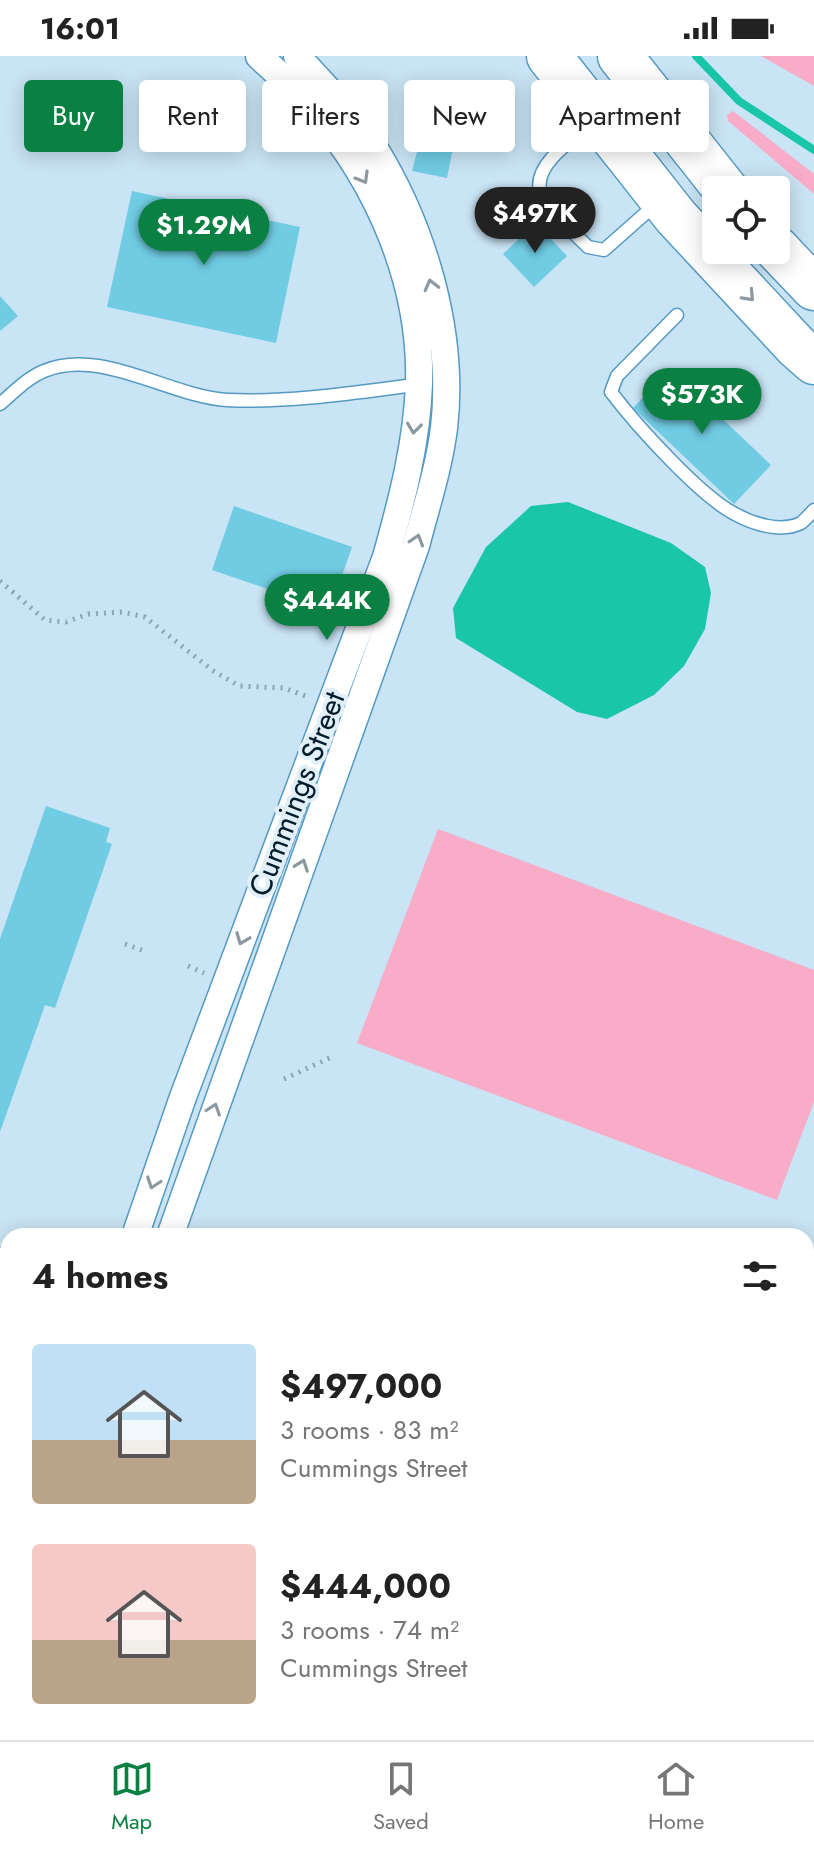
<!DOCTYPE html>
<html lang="en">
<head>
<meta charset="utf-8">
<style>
	body { margin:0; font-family:Jost,sans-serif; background:#f2f2f2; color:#222; height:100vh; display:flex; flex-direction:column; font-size:30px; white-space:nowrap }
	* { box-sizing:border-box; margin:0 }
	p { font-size:26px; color:#767676 }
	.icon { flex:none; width:44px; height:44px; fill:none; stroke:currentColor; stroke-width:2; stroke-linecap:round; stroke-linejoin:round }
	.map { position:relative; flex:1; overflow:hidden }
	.details { position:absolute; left:0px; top:1172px; width:814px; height:512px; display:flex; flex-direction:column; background:#fff; border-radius:24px 24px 0 0; box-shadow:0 4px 20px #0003 }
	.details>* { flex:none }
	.banner { position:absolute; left:24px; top:24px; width:766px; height:72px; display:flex; gap:16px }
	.controls { position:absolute; left:702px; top:120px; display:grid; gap:16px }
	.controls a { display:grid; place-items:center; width:88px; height:88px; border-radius:8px; background:#fff; box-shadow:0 4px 20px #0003; font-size:40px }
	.price { position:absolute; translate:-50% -68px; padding:0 18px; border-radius:28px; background:#0b8043; color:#fff; font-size:26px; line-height:52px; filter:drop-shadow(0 2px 4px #0008) }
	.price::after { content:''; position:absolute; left:50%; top:48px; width:24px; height:18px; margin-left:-12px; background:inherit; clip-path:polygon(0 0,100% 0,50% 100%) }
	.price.current { background:#222; color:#fff }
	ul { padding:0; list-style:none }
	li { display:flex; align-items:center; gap:24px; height:200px; padding:0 32px }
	li span { display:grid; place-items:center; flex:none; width:224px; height:160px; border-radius:8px; color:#555 }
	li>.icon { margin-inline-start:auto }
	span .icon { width:96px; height:96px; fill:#fffc; stroke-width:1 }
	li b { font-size:34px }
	h2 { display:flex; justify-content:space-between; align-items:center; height:96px; padding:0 32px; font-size:34px }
	.chip { padding:0 28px; border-radius:8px; background:#fff; box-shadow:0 4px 20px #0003; font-size:28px; line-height:72px }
	.chip.current { background:#0b8043; color:#fff }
	.status { display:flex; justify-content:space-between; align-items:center; height:56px; padding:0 40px; background:#fff; direction:ltr }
	.status svg { height:22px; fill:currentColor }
	.tabs { display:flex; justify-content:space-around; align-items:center; height:112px; border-top:2px solid #e0e0e0; background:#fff; font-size:22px; color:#767676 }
	.tabs a { display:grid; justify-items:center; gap:4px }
	.tabs .current { color:#0b8043 }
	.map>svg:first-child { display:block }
	.green { fill:#f8acc8 }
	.water { fill:#1ac6a8 }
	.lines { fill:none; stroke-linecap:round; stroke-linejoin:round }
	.stream { stroke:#1ac6a8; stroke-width:8 }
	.building { fill:#70cce3 }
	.lane-casing { stroke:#549ac3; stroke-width:15 }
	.street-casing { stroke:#549ac3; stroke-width:29 }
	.highway-casing { stroke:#549ac3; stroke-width:47 }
	.path { stroke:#8aa5b6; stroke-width:5; stroke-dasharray:2 6; stroke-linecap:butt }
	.lane { stroke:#fff; stroke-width:12 }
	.street { stroke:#fff; stroke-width:26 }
	.highway { stroke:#fff; stroke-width:44 }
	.oneway { stroke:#8c99a0 }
	.labels { text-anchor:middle; stroke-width:8; stroke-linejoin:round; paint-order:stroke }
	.street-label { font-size:30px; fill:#001c2c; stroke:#e1eff8 }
</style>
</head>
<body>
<div class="status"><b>16:01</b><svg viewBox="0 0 49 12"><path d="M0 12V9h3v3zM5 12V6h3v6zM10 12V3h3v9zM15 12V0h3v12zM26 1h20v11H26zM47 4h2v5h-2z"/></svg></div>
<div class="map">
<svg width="814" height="1684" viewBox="0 0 814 1684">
	<rect width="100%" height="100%" fill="#c9e4f5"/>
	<g class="green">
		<polygon points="761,0 814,0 814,30"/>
		<polygon points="733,55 814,118 814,138 728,65 727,59"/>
		<polygon points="438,773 814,914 814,1046 777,1144 357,987"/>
		<polygon points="191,1676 679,1676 683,1684 181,1684"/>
	</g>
	<polygon class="water" points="568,446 671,487 705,511 711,537 705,573 684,610 654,639 607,663 577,656 456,582 453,552 486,491 531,450"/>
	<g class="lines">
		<polyline class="stream" points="696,0 739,45 814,94"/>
	</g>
	<g class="building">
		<polygon points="437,28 464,35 478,54 472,84 452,97 447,122 412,115 419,88 406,68 414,41"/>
		<polygon points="132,135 300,171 276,287 107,251"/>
		<polygon points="536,167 567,200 534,231 503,198"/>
		<polygon points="0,240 18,260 0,275"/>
		<polygon points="670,313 771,409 734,448 633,352"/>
		<polygon points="234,450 352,491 330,554 212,514"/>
		<polygon points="46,750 110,772 106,786 112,788 55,952 45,949 0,1076 0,883"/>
	</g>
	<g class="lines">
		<g class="lane-casing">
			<g id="lane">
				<path d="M593,69C572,83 523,115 545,145C557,162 574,177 588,191L604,194L656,148"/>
				<path d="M677,259L617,320L611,336C636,369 700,440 735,458C753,468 781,477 801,467C805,464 810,458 814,454"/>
				<path d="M0,348C13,337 27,322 44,315C101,291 168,340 227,344C291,347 359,336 422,328"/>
				<polyline points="0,1198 8,1197"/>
			</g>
		</g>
		<g class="street-casing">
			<g id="street">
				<path d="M135,1180L183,1041L386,501C402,444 417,386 419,328C422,228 379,129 316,55C299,35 278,18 259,0"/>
				<path d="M170,1180L416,490C426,451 439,412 444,372C455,278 424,173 375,93C353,58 324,30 297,0"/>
				<polyline points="0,1399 8,1399"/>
				<polyline points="0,1614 8,1589"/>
				<polyline points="4,1684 8,1672"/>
			</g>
		</g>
		<g class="highway-casing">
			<g id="highway">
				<polyline points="549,0 676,161 797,291 814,306"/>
				<polyline points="620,0 726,134"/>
				<polyline points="776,192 814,232"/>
			</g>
		</g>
		<g class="path">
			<polyline points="0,525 45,564 66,566 88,558 123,556 145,561 212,614 239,630 284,632 308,641"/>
			<polyline points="125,888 147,896"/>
			<polyline points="188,910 204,917"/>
			<polyline points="284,1023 334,1000"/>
		</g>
		<use href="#lane" class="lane"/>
		<use href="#street" class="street"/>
		<use href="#highway" class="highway"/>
	</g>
	<defs><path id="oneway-chevron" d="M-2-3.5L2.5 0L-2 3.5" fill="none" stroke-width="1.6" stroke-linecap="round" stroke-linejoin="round" transform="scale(2)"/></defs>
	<g class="oneway">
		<use href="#oneway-chevron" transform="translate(363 122) rotate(60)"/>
		<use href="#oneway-chevron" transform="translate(431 229) rotate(-104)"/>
		<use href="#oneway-chevron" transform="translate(749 240) rotate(47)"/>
		<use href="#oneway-chevron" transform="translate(414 372) rotate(97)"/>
		<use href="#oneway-chevron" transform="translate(417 484) rotate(-73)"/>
		<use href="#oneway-chevron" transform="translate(302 809) rotate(-70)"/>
		<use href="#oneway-chevron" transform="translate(242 883) rotate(111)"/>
		<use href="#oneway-chevron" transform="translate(214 1053) rotate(-71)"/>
		<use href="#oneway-chevron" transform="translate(153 1127) rotate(109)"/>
	</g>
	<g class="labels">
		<g class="street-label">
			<text transform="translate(297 738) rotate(-69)" y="10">Cummings Street</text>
		</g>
	</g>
</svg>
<div class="controls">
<a><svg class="icon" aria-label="locate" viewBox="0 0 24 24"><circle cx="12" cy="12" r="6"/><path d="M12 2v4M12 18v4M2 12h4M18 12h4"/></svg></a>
</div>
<b class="price current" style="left:535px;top:199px">$497K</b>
<b class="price" style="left:204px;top:211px">$1.29M</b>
<b class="price" style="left:702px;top:380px">$573K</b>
<b class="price" style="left:327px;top:586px">$444K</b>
<div class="banner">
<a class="chip current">Buy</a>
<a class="chip">Rent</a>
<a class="chip">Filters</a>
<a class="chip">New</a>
<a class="chip">Apartment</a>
</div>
<section class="details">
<h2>4 homes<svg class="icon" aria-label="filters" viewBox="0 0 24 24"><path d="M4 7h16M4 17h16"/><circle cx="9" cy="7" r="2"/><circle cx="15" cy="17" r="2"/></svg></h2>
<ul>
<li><span style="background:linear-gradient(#bfe0f5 60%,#b9a48a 0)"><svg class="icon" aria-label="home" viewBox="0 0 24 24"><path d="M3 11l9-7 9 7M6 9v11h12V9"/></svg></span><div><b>$497,000</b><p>3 rooms · 83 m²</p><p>Cummings Street</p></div></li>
<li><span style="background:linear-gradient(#f6c9c9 60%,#b9a48a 0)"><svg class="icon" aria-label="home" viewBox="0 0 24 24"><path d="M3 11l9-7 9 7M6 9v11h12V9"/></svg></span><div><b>$444,000</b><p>3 rooms · 74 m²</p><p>Cummings Street</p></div></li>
</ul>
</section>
</div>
<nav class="tabs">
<a class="current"><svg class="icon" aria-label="map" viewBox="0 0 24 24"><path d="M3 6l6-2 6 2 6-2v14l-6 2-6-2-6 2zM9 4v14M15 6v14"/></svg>Map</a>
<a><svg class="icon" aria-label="saved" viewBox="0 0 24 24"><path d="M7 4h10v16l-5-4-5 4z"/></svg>Saved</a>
<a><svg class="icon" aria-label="home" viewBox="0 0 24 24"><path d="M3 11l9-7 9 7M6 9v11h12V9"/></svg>Home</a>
</nav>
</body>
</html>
